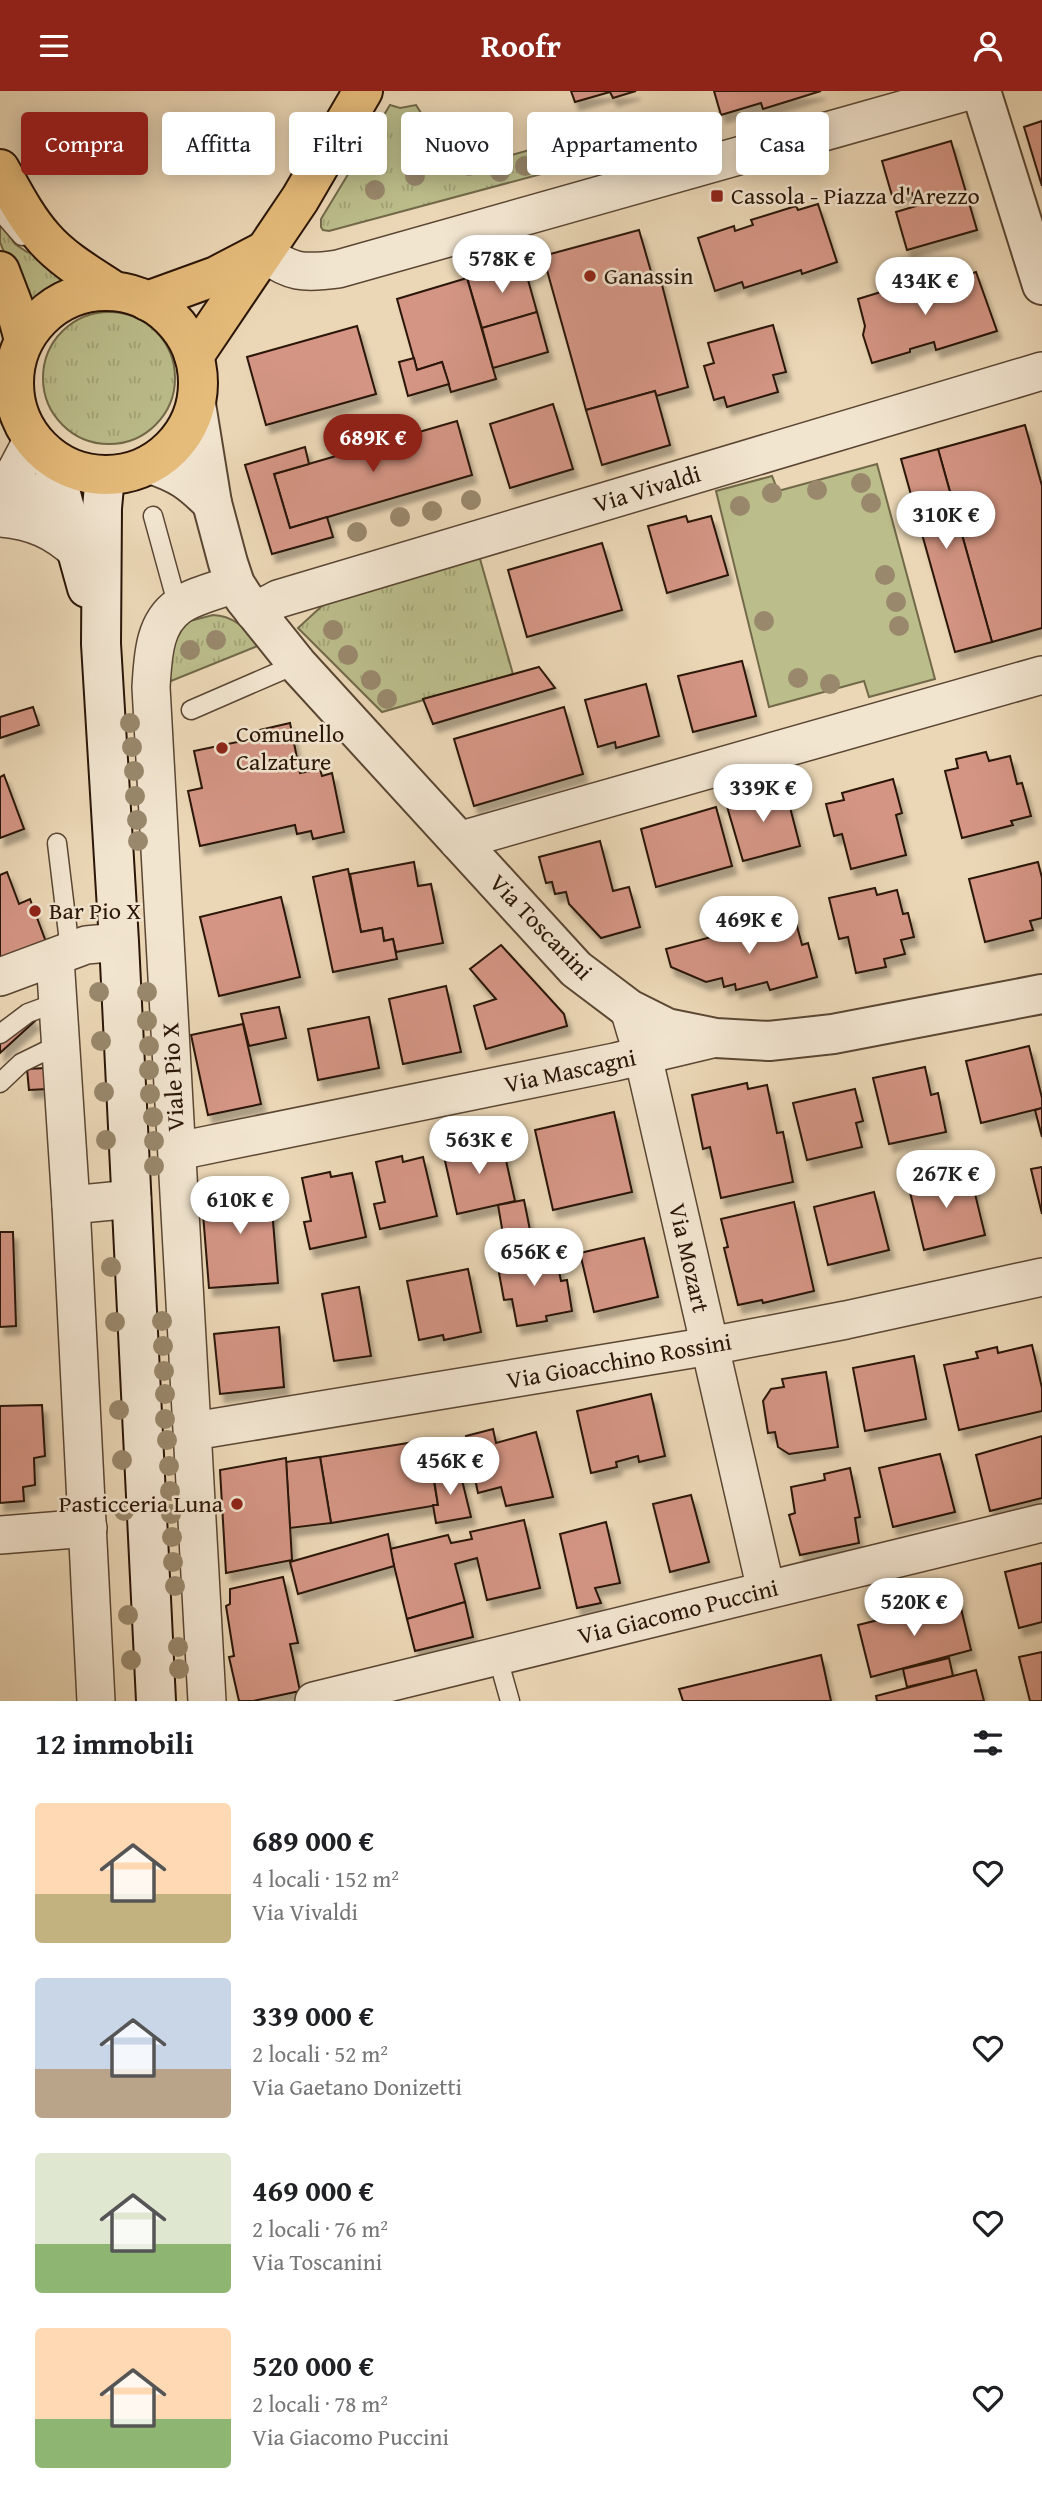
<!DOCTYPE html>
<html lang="it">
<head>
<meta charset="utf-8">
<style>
	body { margin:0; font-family:"Gentium Book Plus",serif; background:#f2f2f2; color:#202124; height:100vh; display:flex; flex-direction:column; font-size:26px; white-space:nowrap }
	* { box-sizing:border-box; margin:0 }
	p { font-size:23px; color:#757577 }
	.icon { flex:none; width:38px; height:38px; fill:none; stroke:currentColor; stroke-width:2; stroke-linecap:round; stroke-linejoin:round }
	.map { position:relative; height:1610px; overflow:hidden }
	.drawer { display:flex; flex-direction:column; background:#fff; flex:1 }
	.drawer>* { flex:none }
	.guide { position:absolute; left:21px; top:21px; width:1001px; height:63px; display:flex; gap:14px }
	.price { position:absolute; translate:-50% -60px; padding:0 16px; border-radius:24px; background:#fff; color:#222; font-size:23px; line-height:46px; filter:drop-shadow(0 2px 4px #0008) }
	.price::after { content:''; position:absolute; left:50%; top:42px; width:21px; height:16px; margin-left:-10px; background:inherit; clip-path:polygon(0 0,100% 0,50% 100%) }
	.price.current { background:#8f2418; color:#fff }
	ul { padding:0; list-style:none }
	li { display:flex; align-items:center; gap:21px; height:175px; padding:0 35px }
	li span { display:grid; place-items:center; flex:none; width:196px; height:140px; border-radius:7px; color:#555 }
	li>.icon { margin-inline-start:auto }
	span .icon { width:84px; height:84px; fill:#fffc; stroke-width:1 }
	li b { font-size:30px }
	h2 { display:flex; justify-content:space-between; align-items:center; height:84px; padding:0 35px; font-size:30px }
	.tag { padding:0 24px; border-radius:7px; background:#fff; box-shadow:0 4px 18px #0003; font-size:24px; line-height:63px }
	.tag.current { background:#8f2418; color:#fff }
	header { display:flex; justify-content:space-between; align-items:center; height:91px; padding:0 35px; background:#8f2418; color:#fff; font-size:32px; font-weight:800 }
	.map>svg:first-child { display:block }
	.grass { fill:url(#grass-tufts); stroke:#726949; stroke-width:2 }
	.park { fill:#bbbd8b; stroke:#726949; stroke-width:2 }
	.building { fill:#d49584; stroke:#2a1507; stroke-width:2; filter:url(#shadow) }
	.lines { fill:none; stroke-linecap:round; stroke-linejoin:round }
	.service-casing { stroke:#5a4633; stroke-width:21 }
	.minor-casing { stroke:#5a4633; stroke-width:40 }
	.tertiary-casing { stroke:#5a4633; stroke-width:42 }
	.secondary-casing { stroke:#2a1507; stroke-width:42 }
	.primary-casing { stroke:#2a1507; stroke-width:42 }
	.service { stroke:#f2e5d0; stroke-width:18 }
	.minor { stroke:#f2e5d0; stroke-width:37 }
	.tertiary { stroke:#f2e5d0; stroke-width:38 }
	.secondary { stroke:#f2e5d0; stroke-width:38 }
	.primary { stroke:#e6bc7b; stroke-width:38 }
	.tree { fill:#99886c }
	.poi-dot { fill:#8f2418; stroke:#f2e5d0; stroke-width:2.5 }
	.labels { text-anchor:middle; stroke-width:5; stroke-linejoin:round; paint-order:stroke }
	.poi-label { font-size:24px; fill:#2a1507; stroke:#f2e5d0; text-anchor:start }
	.street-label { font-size:24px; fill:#2a1507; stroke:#f2e5d0 }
</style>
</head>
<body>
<header><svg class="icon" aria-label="menu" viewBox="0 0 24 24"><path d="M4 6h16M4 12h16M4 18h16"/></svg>Roofr<svg class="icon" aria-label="person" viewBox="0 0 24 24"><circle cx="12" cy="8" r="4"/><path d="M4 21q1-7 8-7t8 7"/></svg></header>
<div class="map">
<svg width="1042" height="1610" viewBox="0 0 1042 1610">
	<defs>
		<pattern id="grass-tufts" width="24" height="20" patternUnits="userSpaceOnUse" patternTransform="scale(1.75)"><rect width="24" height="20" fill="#bbbd8b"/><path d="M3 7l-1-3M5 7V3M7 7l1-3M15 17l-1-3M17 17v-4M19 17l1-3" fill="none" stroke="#a1a276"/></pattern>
		<filter id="shadow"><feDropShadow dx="4.5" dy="8" stdDeviation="2" flood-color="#0004"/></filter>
	</defs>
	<rect width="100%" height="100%" fill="#ebd7b6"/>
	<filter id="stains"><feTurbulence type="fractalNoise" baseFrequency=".00286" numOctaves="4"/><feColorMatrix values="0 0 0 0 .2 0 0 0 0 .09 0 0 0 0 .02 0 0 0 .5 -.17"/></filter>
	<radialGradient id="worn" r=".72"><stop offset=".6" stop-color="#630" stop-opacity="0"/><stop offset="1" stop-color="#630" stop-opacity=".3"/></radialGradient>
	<g class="grass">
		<path d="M390,14L400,17L416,14L425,28L432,25C447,50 455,71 487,71L565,49L571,75L329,140L323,139L321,136V128Z"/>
		<polygon points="0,131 15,153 27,161 47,165 74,187 48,200 27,220 0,151"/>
		<circle cx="109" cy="287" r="66"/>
		<polygon points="478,461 513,583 382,621 298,537 335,503"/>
		<path d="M213,524C235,525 245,538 260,554L166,592L165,573L182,532Z"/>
	</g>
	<polygon class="park" points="877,373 935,588 869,606 864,590 769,616 716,400 772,385 778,400"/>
	<g class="building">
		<polygon points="571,0 636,0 613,7 610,1 575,11"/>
		<polygon points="714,0 821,0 763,18 761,12 721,24"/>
		<polygon points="1042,30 1042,95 1024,36"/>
		<polygon points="951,50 977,139 907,159 896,121 916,115 912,102 893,108 882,70"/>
		<polygon points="818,113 837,171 802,183 801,179 744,197 742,191 715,200 698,147 734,135 735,140 753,134 751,129 796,115 798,119"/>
		<polygon points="639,139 652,184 659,182 688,296 656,305 655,300 586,319 543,165"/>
		<polygon points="523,171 537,221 482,237 467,187"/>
		<polygon points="976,181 997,240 936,259 934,251 910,258 910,261 872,272 863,244 865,235 858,208 920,189 923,198"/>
		<polygon points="467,187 496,288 451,301 442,271 417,279 397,208"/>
		<polygon points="537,221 548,261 493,277 482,237"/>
		<polygon points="773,234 786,281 773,284 778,301 727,316 724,306 714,309 704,275 714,272 708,252"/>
		<polygon points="357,235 376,303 266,334 247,266"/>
		<polygon points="414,267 417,279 442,271 449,293 408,305 399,271"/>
		<polygon points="655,300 670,354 602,374 586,319"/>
		<polygon points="553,313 573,378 510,397 490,333"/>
		<polygon points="457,330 472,384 290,437 274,383"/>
		<polygon points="1025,334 1042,395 1042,537 992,551 938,358"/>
		<polygon points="305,356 309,373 274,383 290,437 327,426 333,446 272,463 245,374"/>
		<polygon points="938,358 992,551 955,561 901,368"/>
		<polygon points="686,425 688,431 711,425 728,484 667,502 648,435"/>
		<polygon points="602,452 622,519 527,546 508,479"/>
		<polygon points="742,570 756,625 693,641 678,585"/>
		<polygon points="539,576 555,597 433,633 423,608"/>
		<polygon points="646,593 659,645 616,657 615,651 598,656 585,609"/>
		<polygon points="33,616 39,634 0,647 0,626"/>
		<polygon points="564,616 583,683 474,715 454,648"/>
		<polygon points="290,632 300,682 320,678 322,685 332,682 344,741 313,748 311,740 297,743 295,734 200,755 188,700 202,697 194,660 252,648 251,641"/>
		<polygon points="986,661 989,670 1010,665 1017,693 1022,692 1031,725 1011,730 1013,734 962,747 945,680 958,677 956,668"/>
		<polygon points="4,684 24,738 0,747 0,686"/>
		<polygon points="893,688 902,722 896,724 906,764 851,778 842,743 834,745 826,713 844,709 842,702"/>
		<polygon points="785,697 800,755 743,770 726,712"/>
		<polygon points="716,716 732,775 656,796 641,738"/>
		<polygon points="600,750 613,800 629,796 640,836 601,847 569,813 566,801 555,803 552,791 546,792 539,766"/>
		<polygon points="414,771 418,795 431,793 443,852 396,861 393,848 384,850 382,837 361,841 350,783"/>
		<polygon points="1038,771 1042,787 1042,827 1030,830 1033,839 985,851 969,788"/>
		<polygon points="348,778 361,841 382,837 384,850 393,848 397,868 333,881 313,786"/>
		<polygon points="7,781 19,813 30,808 46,851 0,868 0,784"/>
		<polygon points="875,797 877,804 897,799 903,823 908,822 914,846 901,849 905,863 884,868 886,876 856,882 848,846 839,848 829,807"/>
		<polygon points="281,806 300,886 219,905 200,826"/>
		<polygon points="794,824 802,854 808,852 817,886 770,899 767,891 736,899 735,893 724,896 722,887 706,891 671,876 666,858"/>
		<polygon points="501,854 564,923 567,935 486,958 474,915 496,908 470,878"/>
		<polygon points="446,895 461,961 403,973 389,908"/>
		<polygon points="22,916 35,930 0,962 0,937"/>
		<polygon points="279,916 286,947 249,955 241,923"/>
		<polygon points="369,926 379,977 318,989 308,938"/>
		<polygon points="243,933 261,1013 208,1024 191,944"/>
		<polygon points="1029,955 1042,1007 1042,1017 981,1032 966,970"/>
		<polygon points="925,976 931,1004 938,1002 946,1041 889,1053 873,987"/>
		<polygon points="46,977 47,998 29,999 27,978"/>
		<polygon points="747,992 748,998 767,994 777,1042 783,1041 793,1091 721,1107 710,1056 703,1058 692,1004"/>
		<polygon points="855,998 863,1030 856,1032 862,1056 807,1069 793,1012"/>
		<polygon points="1042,1017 1042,1046 1035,1019"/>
		<polygon points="614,1021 632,1101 553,1119 535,1039"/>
		<polygon points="501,1047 515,1110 457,1123 443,1061"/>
		<polygon points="402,1065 403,1071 423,1066 437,1125 380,1138 374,1113 385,1111 376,1071"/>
		<polygon points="1042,1076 1042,1123 1031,1078"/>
		<polygon points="969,1078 985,1144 924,1159 908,1093"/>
		<polygon points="330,1081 331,1086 352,1082 366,1146 310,1158 304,1131 311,1130 302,1087"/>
		<polygon points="270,1093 278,1192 209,1197 201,1098"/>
		<polygon points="874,1101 889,1159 828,1174 814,1116"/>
		<polygon points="524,1109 531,1144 504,1149 498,1114"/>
		<polygon points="794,1111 814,1200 763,1212 762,1209 738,1214 724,1157 728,1156 721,1128"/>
		<polygon points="0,1141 13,1141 16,1235 0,1236"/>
		<polygon points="644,1147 658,1206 594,1221 580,1162"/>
		<polygon points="555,1161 561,1190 567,1189 572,1220 546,1225 547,1230 517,1235 512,1208 504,1209 497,1171"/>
		<polygon points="468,1178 481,1241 444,1249 443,1244 419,1249 407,1190"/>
		<polygon points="359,1196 371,1265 334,1270 322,1203"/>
		<polygon points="279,1236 284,1296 220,1303 214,1243"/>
		<polygon points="1032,1254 1042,1297 1042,1320 959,1339 944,1274 978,1267 976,1261 997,1256 998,1262"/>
		<polygon points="914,1265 926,1328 865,1340 853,1277"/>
		<polygon points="826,1281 838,1356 789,1363 778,1356 775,1341 768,1342 763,1310 771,1298 784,1296 782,1288"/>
		<polygon points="651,1303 665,1365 639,1371 638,1365 616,1371 617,1376 591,1382 577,1320"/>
		<polygon points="42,1314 45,1365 34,1367 35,1394 23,1396 24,1410 0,1412 0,1315"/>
		<polygon points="493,1338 496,1352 536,1341 553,1406 506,1415 501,1396 478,1402 466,1345"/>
		<polygon points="1042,1345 1042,1407 990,1420 976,1364"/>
		<polygon points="427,1349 438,1414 331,1432 320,1366"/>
		<polygon points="940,1363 955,1421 893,1436 879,1377"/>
		<polygon points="320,1366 331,1432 290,1437 286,1371"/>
		<polygon points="286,1367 292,1469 226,1482 220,1379"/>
		<polygon points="459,1377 471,1426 436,1432 433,1414 438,1414 433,1382"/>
		<polygon points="850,1377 860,1426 855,1427 859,1452 800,1464 789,1424 795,1422 791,1396 825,1389 824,1383"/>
		<polygon points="691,1404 709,1471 670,1481 653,1413"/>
		<polygon points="524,1429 540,1497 487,1509 477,1467 455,1473 465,1511 407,1528 390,1458 448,1444 451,1452 472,1448 470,1441"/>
		<polygon points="606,1431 620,1492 595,1497 601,1512 577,1517 560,1443"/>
		<polygon points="388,1443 394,1475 298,1503 290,1471"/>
		<polygon points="1042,1472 1042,1531 1019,1537 1005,1481"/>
		<polygon points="283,1486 298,1552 290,1553 300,1600 253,1610 239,1610 229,1566 234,1565 226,1515 230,1513 230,1498"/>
		<polygon points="959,1509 971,1559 871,1586 858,1534"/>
		<polygon points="465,1511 473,1546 415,1560 407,1528"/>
		<polygon points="1042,1561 1042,1610 1030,1610 1019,1566"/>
		<polygon points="821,1564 831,1610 683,1610 679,1598"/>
		<polygon points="949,1567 953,1585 907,1596 903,1578"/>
		<polygon points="976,1579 984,1610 877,1610 876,1605"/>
	</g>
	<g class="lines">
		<g class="service-casing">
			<g id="service">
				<polyline points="0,120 22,145"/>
				<polyline points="153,425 178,516"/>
				<polyline points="191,619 297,573"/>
				<polyline points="57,752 70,859"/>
				<polyline points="0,943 28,922 58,911"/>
				<polyline points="0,992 21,972 62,952"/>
				<polyline points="497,1564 510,1610"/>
			</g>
		</g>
		<g class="minor-casing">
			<g id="minor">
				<path d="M262,161C291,182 303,183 338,178L969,0"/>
				<polyline points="0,401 16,380 33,348"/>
				<path d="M0,419C27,408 52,400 72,378"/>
				<path d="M0,427C33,430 54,439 78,461"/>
				<polyline points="254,521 278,508 1042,280"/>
				<polyline points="458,750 1042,584"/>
				<polyline points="55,867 71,1114 96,1610"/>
				<polyline points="0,886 86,854 119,851"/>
				<polyline points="629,918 643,965 766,1499"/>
				<polyline points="178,1060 615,971 716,947"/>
				<polyline points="71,1114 132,1108"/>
				<polyline points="194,1340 710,1255 846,1229 1042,1186"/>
				<polyline points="0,1444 88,1437"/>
				<path d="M207,1610L151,596C153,568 153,533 179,515C193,505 218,499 235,493"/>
				<polyline points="314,1610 1042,1432"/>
			</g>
		</g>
		<g class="tertiary-casing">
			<g id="tertiary">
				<polyline points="981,0 1042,194"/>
				<polyline points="196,313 212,412 228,472 235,493 244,507 297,573 576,878 629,918 667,937 716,947 769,950 833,943 1042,903"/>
				<path d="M150,373C179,382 191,391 212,412"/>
			</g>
		</g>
		<g class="secondary-casing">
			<g id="secondary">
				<polyline points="51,367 87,497"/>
				<polyline points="110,384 104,395 102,417 101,553 119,851 156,1610"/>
			</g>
		</g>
		<g class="primary-casing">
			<g id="primary">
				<path d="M0,78C13,101 26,127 44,147C63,169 90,184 114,200"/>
				<polyline points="0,180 18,227 24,249"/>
				<circle cx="106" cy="292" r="92"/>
				<polyline points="147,210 216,185 260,162"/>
				<polyline points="194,265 300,108 363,0"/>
			</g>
		</g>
		<use href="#service" class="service"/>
		<use href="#minor" class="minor"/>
		<use href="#tertiary" class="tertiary"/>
		<use href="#secondary" class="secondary"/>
		<use href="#primary" class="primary"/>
	</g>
	<g class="tree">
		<circle cx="553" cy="66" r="10"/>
		<circle cx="469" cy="75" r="10"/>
		<circle cx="525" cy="75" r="10"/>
		<circle cx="500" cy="81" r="10"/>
		<circle cx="415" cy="85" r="10"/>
		<circle cx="375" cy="99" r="10"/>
		<circle cx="861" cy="392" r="10"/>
		<circle cx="817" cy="399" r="10"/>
		<circle cx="772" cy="402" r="10"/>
		<circle cx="471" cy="409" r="10"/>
		<circle cx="871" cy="412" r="10"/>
		<circle cx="740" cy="415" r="10"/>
		<circle cx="432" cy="420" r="10"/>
		<circle cx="400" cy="426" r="10"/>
		<circle cx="357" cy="441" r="10"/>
		<circle cx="885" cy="484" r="10"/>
		<circle cx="896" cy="511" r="10"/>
		<circle cx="764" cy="530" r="10"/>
		<circle cx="899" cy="535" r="10"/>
		<circle cx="333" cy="539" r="10"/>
		<circle cx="216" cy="549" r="10"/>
		<circle cx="190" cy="559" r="10"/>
		<circle cx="348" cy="564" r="10"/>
		<circle cx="798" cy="587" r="10"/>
		<circle cx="371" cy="589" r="10"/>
		<circle cx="830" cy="593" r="10"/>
		<circle cx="387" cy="608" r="10"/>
		<circle cx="130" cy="632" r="10"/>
		<circle cx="132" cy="656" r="10"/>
		<circle cx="134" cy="680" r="10"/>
		<circle cx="135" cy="705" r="10"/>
		<circle cx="137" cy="729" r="10"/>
		<circle cx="138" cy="750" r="10"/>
		<circle cx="99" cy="901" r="10"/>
		<circle cx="147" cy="901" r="10"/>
		<circle cx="147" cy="930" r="10"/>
		<circle cx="101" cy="950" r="10"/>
		<circle cx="149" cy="955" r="10"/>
		<circle cx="149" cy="979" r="10"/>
		<circle cx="104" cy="1001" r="10"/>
		<circle cx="150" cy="1003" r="10"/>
		<circle cx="153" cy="1026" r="10"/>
		<circle cx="106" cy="1049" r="10"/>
		<circle cx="154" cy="1050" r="10"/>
		<circle cx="154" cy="1075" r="10"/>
		<circle cx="111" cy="1176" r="10"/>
		<circle cx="162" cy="1230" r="10"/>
		<circle cx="115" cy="1231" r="10"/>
		<circle cx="163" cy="1255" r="10"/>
		<circle cx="164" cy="1280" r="10"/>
		<circle cx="165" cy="1303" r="10"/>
		<circle cx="119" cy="1319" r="10"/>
		<circle cx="165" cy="1328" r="10"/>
		<circle cx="167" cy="1349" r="10"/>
		<circle cx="122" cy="1369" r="10"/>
		<circle cx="169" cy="1375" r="10"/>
		<circle cx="170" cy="1400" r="10"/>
		<circle cx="124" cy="1420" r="10"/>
		<circle cx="171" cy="1423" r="10"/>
		<circle cx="172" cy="1446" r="10"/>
		<circle cx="173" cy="1471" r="10"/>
		<circle cx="175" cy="1495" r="10"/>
		<circle cx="128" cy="1524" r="10"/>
		<circle cx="178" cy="1556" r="10"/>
		<circle cx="131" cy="1569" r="10"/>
		<circle cx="179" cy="1578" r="10"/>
	</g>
	<g class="poi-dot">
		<rect x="710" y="98" width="14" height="14" rx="3.5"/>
		<circle cx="590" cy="185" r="7"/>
		<circle cx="222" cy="657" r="7"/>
		<circle cx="35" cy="820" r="7"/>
		<circle cx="237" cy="1413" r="7"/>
	</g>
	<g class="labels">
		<g class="poi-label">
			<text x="731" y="113">Cassola - Piazza d'Arezzo</text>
			<text x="604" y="193">Ganassin</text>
			<text x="236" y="651">Comunello<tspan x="236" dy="28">Calzature</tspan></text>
			<text x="49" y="828">Bar Pio X</text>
			<text x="223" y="1421" text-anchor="end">Pasticceria Luna</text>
		</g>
		<g class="street-label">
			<text transform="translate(647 398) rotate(-17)" y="8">Via Vivaldi</text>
			<text transform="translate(541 836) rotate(46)" y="8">Via Toscanini</text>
			<text transform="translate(570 980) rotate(-12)" y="8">Via Mascagni</text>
			<text transform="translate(173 986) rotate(-93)" y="8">Viale Pio X</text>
			<text transform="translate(689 1167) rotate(77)" y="8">Via Mozart</text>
			<text transform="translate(619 1270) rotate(-10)" y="8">Via Gioacchino Rossini</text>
			<text transform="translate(678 1521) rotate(-14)" y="8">Via Giacomo Puccini</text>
		</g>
	</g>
	<rect width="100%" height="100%" filter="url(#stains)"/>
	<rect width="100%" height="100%" fill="url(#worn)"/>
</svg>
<b class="price" style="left:502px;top:204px">578K €</b>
<b class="price" style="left:925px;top:226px">434K €</b>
<b class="price current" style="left:373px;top:383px">689K €</b>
<b class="price" style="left:946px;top:460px">310K €</b>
<b class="price" style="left:763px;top:733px">339K €</b>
<b class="price" style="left:749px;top:865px">469K €</b>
<b class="price" style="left:479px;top:1085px">563K €</b>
<b class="price" style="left:946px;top:1119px">267K €</b>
<b class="price" style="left:240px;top:1145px">610K €</b>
<b class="price" style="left:534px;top:1197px">656K €</b>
<b class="price" style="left:450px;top:1406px">456K €</b>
<b class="price" style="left:914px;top:1547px">520K €</b>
<div class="guide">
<a class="tag current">Compra</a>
<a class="tag">Affitta</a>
<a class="tag">Filtri</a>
<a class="tag">Nuovo</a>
<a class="tag">Appartamento</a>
<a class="tag">Casa</a>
</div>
</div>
<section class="drawer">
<h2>12 immobili<svg class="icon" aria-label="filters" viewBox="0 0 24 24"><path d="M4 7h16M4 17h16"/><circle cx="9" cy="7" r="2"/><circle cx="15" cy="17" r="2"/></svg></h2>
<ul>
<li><span style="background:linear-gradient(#ffd9b3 65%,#c2b280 0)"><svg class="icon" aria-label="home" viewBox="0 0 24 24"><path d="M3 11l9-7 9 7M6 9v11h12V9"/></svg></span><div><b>689 000 €</b><p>4 locali · 152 m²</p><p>Via Vivaldi</p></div><svg class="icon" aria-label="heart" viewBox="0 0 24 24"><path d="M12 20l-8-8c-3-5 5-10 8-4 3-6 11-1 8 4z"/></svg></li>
<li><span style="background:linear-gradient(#c9d6e8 65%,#b9a48a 0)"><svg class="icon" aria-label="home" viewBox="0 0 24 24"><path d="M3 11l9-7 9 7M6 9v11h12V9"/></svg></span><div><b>339 000 €</b><p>2 locali · 52 m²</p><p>Via Gaetano Donizetti</p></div><svg class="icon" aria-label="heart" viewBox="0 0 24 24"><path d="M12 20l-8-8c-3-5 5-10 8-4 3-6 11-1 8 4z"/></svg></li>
<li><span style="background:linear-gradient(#dfe7d0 65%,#8fb573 0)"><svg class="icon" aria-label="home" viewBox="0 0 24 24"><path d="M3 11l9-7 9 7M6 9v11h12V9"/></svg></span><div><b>469 000 €</b><p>2 locali · 76 m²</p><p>Via Toscanini</p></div><svg class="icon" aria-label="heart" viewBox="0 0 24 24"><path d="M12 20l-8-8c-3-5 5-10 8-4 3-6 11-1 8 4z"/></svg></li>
<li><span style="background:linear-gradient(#ffd9b3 65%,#8fb573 0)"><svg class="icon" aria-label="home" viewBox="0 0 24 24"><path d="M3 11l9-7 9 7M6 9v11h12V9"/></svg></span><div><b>520 000 €</b><p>2 locali · 78 m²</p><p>Via Giacomo Puccini</p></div><svg class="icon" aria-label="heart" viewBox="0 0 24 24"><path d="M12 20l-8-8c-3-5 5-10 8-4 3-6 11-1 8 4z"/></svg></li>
</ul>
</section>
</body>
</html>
